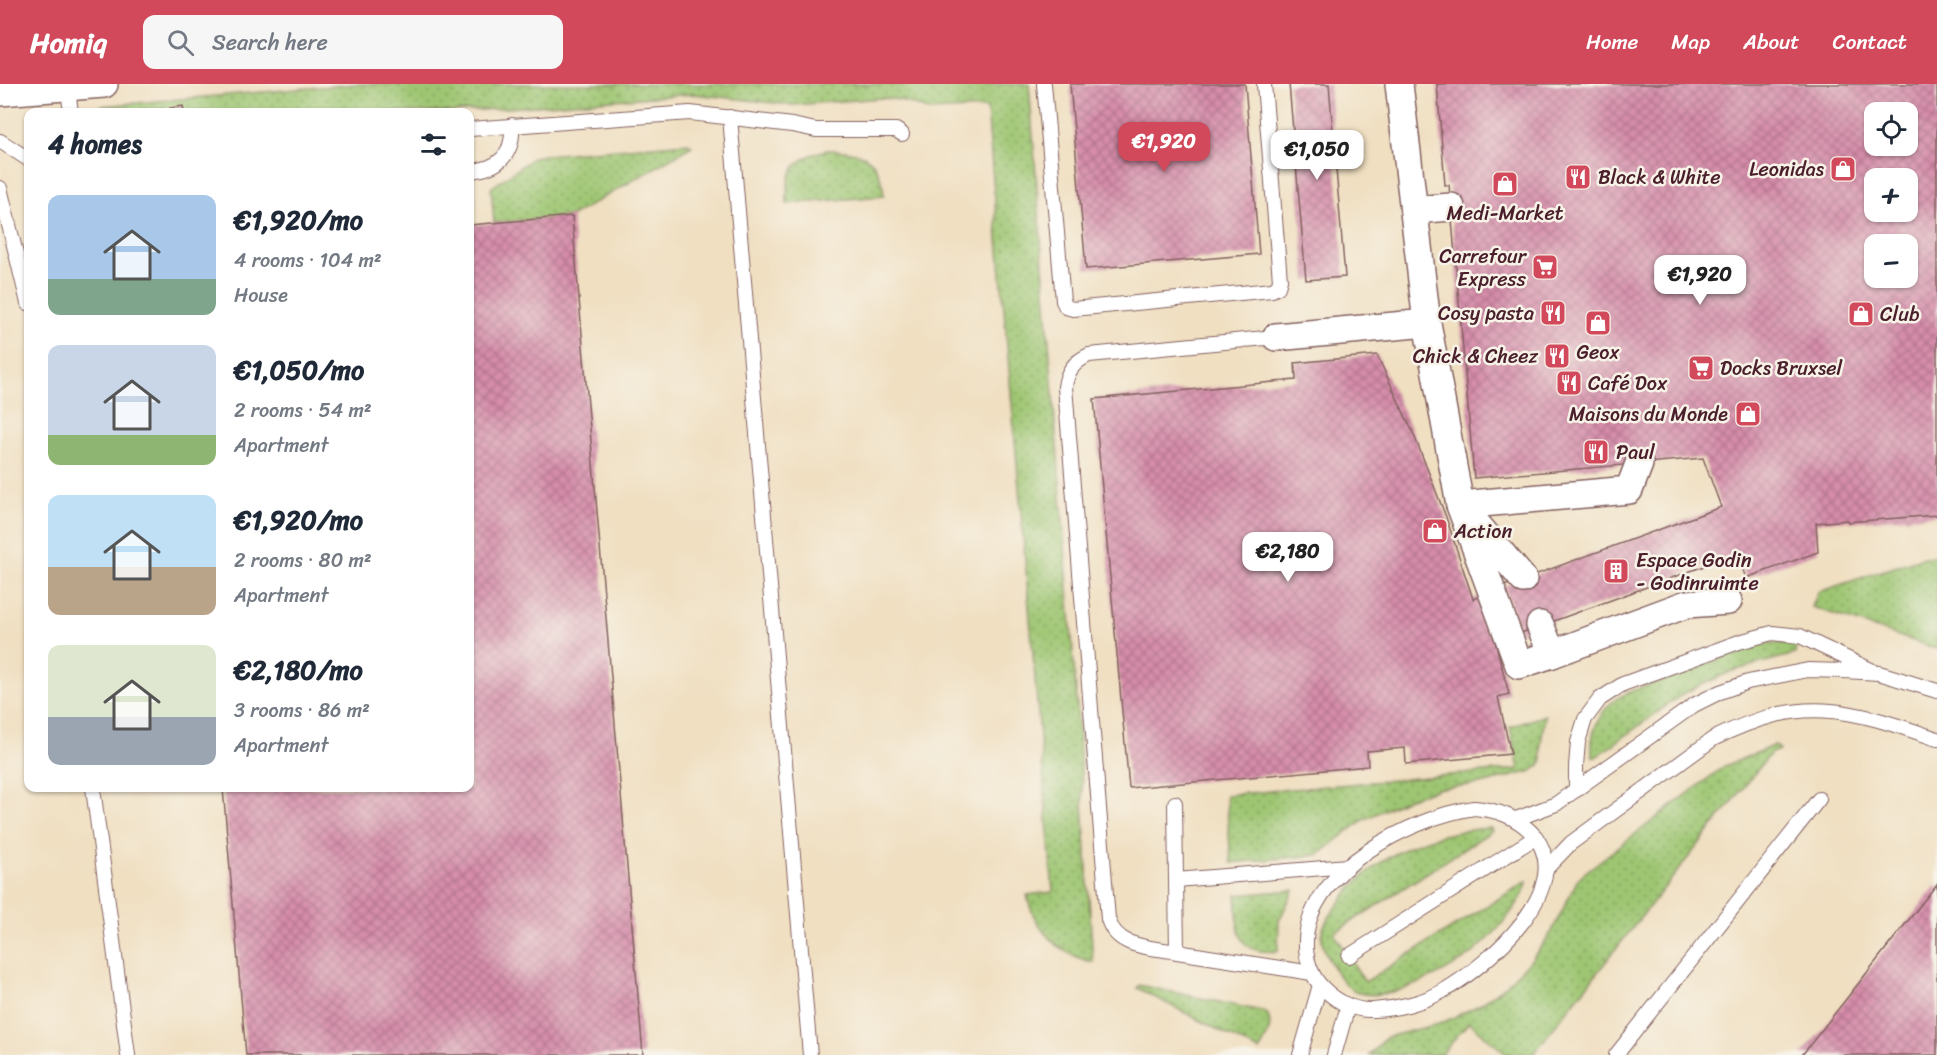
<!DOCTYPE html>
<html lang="en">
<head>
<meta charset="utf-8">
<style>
	body { margin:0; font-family:Sriracha,sans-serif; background:#f6f6f7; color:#1f2937; height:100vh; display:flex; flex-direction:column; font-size:22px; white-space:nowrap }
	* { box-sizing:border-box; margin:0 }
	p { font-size:20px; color:#747a83 }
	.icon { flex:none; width:33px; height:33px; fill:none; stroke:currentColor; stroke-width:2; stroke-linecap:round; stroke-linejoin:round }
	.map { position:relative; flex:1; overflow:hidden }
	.sheet { position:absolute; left:24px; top:24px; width:450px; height:684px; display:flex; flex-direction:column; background:#fff; border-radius:12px; box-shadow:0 2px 4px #0004 }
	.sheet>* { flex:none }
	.fabs { position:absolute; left:1864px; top:18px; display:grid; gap:12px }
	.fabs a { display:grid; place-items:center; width:54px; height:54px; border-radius:12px; background:#fff; box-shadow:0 2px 4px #0004; font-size:30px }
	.price { position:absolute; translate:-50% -51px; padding:0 14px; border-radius:12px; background:#fff; color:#222; font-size:20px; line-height:39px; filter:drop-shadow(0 2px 3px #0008) }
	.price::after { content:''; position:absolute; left:50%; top:36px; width:18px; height:14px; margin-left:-9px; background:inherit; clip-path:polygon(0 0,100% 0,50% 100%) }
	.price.selected { background:#d1495b; color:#fff }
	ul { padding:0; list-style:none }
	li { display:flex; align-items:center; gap:18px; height:150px; padding:0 24px }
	li span { display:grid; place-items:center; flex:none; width:168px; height:120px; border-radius:12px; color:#555 }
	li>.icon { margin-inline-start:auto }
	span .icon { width:72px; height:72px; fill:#fffc; stroke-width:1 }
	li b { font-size:26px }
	h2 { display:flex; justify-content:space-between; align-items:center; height:72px; padding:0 24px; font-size:26px }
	header { display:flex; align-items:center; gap:36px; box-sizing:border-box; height:84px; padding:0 30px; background:#d1495b; color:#fff }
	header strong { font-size:28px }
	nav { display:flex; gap:33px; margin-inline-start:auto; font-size:21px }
	.search { width:420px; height:54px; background:#f6f6f7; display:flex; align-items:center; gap:15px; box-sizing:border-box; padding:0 21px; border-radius:12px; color:#747a83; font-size:22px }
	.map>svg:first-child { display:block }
	.grass { fill:url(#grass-dots); stroke:#74724e; stroke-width:1.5 }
	.building { fill:url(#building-cross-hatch); fill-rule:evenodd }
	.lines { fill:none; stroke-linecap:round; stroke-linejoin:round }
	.lane-casing { stroke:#846260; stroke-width:16 }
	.street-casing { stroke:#846260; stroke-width:30 }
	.lane { stroke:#fff; stroke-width:14 }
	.street { stroke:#fff; stroke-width:27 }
	.labels { text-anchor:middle; stroke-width:5; stroke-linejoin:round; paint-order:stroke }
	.poi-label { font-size:20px; fill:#4a1f2b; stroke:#f7f3e8; text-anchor:start }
</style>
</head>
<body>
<header>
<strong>Homiq</strong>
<div class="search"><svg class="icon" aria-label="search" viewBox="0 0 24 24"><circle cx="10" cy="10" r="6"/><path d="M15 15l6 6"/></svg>Search here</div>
<nav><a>Home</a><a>Map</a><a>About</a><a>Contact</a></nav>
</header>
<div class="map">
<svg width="1937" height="971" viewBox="0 0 1937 971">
	<defs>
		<pattern id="grass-dots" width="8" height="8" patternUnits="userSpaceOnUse" patternTransform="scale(1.5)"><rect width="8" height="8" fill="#9ec672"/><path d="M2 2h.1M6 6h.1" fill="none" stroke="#83a05e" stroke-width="1.8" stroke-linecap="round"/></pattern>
		<pattern id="building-cross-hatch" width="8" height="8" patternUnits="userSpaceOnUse" patternTransform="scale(1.5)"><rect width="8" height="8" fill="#d68daa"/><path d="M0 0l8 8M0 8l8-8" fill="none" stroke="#b0738b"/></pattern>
	</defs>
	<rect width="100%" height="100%" fill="#f7f3e8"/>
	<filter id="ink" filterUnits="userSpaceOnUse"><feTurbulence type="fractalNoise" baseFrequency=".0167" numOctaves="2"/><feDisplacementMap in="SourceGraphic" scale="12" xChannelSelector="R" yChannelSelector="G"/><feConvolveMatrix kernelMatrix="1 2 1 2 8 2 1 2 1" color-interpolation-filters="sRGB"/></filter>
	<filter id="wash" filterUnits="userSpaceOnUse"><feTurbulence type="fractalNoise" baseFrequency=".008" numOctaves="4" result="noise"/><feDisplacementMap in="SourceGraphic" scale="24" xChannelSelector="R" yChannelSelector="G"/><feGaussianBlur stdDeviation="1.35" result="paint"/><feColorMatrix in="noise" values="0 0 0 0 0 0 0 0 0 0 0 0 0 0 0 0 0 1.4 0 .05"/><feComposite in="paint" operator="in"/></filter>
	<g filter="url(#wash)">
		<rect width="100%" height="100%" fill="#f0dfc1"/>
		<g class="grass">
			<path d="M354,0H1029L1076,607L1093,878C1059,871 1034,845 1027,811L1053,808L987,24L930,27L900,16L882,14L793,21L693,10L455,28H102L101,22Z"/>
			<polygon points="688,59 692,62 572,132 494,139 491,104 534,73 545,71"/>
			<path d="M827,66C863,66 880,73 884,112L787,120C785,88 795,73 827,66Z"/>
			<polygon points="1937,472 1937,565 1812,523 1818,508 1924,473"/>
			<path d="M1772,559L1790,560L1796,563L1795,570L1732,587L1684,609L1596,673H1593C1588,652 1599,627 1616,615C1630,606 1649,601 1664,596C1695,584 1726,573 1757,561Z"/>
			<polygon points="1545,631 1541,659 1542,677 1540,681 1532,687 1481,700 1441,704 1409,714 1363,736 1318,771 1231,779 1226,711 1519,685 1510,643"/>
			<polygon points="1775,661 1780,666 1771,669 1532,971 1507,971 1469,938 1441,971 1369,971 1387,953 1442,939 1479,921 1506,901 1531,876 1551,849 1578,795 1583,790 1723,683"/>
			<path d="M1491,744L1492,747L1334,849L1365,898L1527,797C1526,816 1489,856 1474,868C1450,887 1387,920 1357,908C1347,904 1340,895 1335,886C1328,875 1320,861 1322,848C1324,838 1332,829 1338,821C1373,770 1432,747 1491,744Z"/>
			<path d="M1294,806L1279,837L1278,867C1233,872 1239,844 1236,811Z"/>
			<path d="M1139,901L1266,928C1275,940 1266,956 1259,967L1137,904Z"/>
		</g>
		<g id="blocks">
			<g class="building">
				<polygon points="1070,0 1245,0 1259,170 1086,185"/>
				<polygon points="1289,0 1329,0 1345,193 1306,196"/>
				<path d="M1437,0H1937V431L1848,438V436L1816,439L1818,468L1746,494L1737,470L1521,549L1504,502L1721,423L1703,374L1474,394L1449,101H1445ZM1875,28H1908V62H1875ZM1875,94H1908V128H1875ZM1875,160H1908V194H1875Z"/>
				<polygon points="183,22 184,28 171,28 170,24"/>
				<polygon points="163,25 163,28 137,28 137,27"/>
				<polygon points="572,132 643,971 246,971 223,704 470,704 470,141"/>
				<polygon points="1377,271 1414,351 1446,433 1473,515 1483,511 1509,610 1498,613 1511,670 1406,680 1405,664 1367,667 1368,682 1129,704 1094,315 1296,296 1295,279"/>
				<polygon points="1937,800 1937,971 1802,971"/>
			</g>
		</g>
	</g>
	<g filter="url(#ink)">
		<use href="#blocks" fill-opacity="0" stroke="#846260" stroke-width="1.5"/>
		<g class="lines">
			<g class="lane-casing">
				<g id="lane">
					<polyline points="67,0 71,28"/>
					<polyline points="1044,0 1063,217 1066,223 1073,225 1272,206 1278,203 1280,196 1264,0"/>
					<polyline points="730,33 810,971"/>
					<polyline points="470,45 690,29 792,41 816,46 896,46 902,50"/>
					<polyline points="0,57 28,75"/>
					<path d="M470,87C498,85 514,71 512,41"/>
					<polyline points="0,104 28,219"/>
					<polyline points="93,704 128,971"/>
					<polyline points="1576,706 1576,682 1578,658 1585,635 1600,615 1623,600 1739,558 1772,549 1800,552 1871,586"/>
					<polyline points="1175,719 1176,796"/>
					<path d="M1474,724C1497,726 1515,732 1531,748C1582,801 1486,883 1443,907C1423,919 1395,925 1373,926C1355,927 1337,918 1324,905C1311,893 1305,874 1306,856C1309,785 1413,733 1474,724Z"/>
					<polyline points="1516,735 1556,720 1694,621 1720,608 1748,598 1808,586 1843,587 1879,589 1937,607"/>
					<path d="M1546,785L1571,759L1713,655C1802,610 1847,624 1937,655"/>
					<path d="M1177,868C1151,863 1117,865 1108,835L1065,303C1067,287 1074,278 1089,271L1276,253"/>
					<polyline points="1349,872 1536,753"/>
					<polyline points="1312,889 1177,868 1176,796 1348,782"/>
					<polyline points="1300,971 1320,901"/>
					<polyline points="1334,971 1348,922"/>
					<polyline points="1616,971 1819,715"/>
				</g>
			</g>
			<g class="street-casing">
				<g id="street">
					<polyline points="1399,0 1427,239 1460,421 1629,406 1639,380"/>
					<polyline points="0,8 104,0"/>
					<polyline points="1414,126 1451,123"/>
					<polyline points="1276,253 1427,239"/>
					<polyline points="1460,421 1519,581 1552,570"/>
					<polyline points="1473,436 1523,495"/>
					<polyline points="1540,541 1552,570 1687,520 1728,517"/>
				</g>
			</g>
			<use href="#lane" class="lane"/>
			<use href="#street" class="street"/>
		</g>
	</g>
	<defs>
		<g id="shop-square" transform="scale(1.35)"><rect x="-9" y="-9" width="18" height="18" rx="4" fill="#d1495b" stroke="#f7f3e8"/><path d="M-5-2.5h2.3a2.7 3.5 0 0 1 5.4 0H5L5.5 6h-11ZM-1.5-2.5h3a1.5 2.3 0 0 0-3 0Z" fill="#fff"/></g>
		<g id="restaurant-square" transform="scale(1.35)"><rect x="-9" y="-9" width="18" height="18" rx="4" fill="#d1495b" stroke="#f7f3e8"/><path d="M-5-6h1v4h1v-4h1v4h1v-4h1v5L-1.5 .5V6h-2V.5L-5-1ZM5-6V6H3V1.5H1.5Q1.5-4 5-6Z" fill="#fff"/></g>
		<g id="supermarket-square" transform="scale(1.35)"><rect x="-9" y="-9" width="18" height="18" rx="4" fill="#d1495b" stroke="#f7f3e8"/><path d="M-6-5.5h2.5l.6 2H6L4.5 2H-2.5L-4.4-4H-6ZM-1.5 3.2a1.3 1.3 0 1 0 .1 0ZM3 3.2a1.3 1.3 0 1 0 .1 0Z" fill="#fff"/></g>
		<g id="building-square" transform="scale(1.35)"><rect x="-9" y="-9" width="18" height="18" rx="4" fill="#d1495b" stroke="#f7f3e8"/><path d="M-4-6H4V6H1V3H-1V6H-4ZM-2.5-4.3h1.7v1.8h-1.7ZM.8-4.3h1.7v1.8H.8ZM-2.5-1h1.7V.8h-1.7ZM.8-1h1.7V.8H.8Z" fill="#fff"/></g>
	</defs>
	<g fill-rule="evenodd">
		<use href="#shop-square" x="1843" y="85"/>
		<use href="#restaurant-square" x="1578" y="93"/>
		<use href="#shop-square" x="1505" y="100"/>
		<use href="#supermarket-square" x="1545" y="183"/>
		<use href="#restaurant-square" x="1553" y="229"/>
		<use href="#shop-square" x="1861" y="230"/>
		<use href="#shop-square" x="1598" y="239"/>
		<use href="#restaurant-square" x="1557" y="272"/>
		<use href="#supermarket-square" x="1701" y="284"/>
		<use href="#restaurant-square" x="1569" y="299"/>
		<use href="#shop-square" x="1748" y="330"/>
		<use href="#restaurant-square" x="1596" y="368"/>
		<use href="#shop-square" x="1435" y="447"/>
		<use href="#building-square" x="1616" y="487"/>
	</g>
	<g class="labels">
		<g class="poi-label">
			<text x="1824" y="92" text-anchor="end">Leonidas</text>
			<text x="1598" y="100">Black &amp; White</text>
			<text x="1505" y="136" text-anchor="middle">Medi-Market</text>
			<text x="1526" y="179" text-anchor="end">Carrefour<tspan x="1526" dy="23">Express</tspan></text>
			<text x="1534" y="236" text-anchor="end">Cosy pasta</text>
			<text x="1880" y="237">Club</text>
			<text x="1598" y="275" text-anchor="middle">Geox</text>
			<text x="1538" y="279" text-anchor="end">Chick &amp; Cheez</text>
			<text x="1720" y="291">Docks Bruxsel</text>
			<text x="1588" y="306">Café Dox</text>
			<text x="1728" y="337" text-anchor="end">Maisons du Monde</text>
			<text x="1616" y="375">Paul</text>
			<text x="1454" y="454">Action</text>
			<text x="1636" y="483">Espace Godin<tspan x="1636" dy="23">- Godinruimte</tspan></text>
		</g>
	</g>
</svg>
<div class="fabs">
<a><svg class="icon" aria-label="locate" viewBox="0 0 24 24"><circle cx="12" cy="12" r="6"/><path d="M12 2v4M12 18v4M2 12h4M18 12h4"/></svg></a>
<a>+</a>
<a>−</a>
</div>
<b class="price selected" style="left:1164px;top:89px">€1,920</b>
<b class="price" style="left:1317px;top:97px">€1,050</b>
<b class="price" style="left:1700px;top:222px">€1,920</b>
<b class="price" style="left:1288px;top:499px">€2,180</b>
<section class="sheet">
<h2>4 homes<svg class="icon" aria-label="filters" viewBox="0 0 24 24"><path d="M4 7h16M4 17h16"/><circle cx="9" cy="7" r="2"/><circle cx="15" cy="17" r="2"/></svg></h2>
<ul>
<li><span style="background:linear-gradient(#a9c7e8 70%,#7fa58c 0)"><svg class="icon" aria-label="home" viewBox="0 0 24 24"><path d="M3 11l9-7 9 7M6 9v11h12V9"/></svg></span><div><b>€1,920/mo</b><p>4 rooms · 104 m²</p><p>House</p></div></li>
<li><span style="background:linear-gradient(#c9d6e8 75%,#8fb573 0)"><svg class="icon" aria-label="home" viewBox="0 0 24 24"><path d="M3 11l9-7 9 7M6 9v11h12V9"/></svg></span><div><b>€1,050/mo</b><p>2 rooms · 54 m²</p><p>Apartment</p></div></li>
<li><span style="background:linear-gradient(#bfe0f5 60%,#b9a48a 0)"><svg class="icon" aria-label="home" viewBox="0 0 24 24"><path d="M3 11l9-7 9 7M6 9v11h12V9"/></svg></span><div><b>€1,920/mo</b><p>2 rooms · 80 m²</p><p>Apartment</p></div></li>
<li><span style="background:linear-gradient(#dfe7d0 60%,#9aa5b1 0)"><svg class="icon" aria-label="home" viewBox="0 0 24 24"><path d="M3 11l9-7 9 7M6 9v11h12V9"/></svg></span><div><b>€2,180/mo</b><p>3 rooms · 86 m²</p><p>Apartment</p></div></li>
</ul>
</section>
</div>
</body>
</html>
